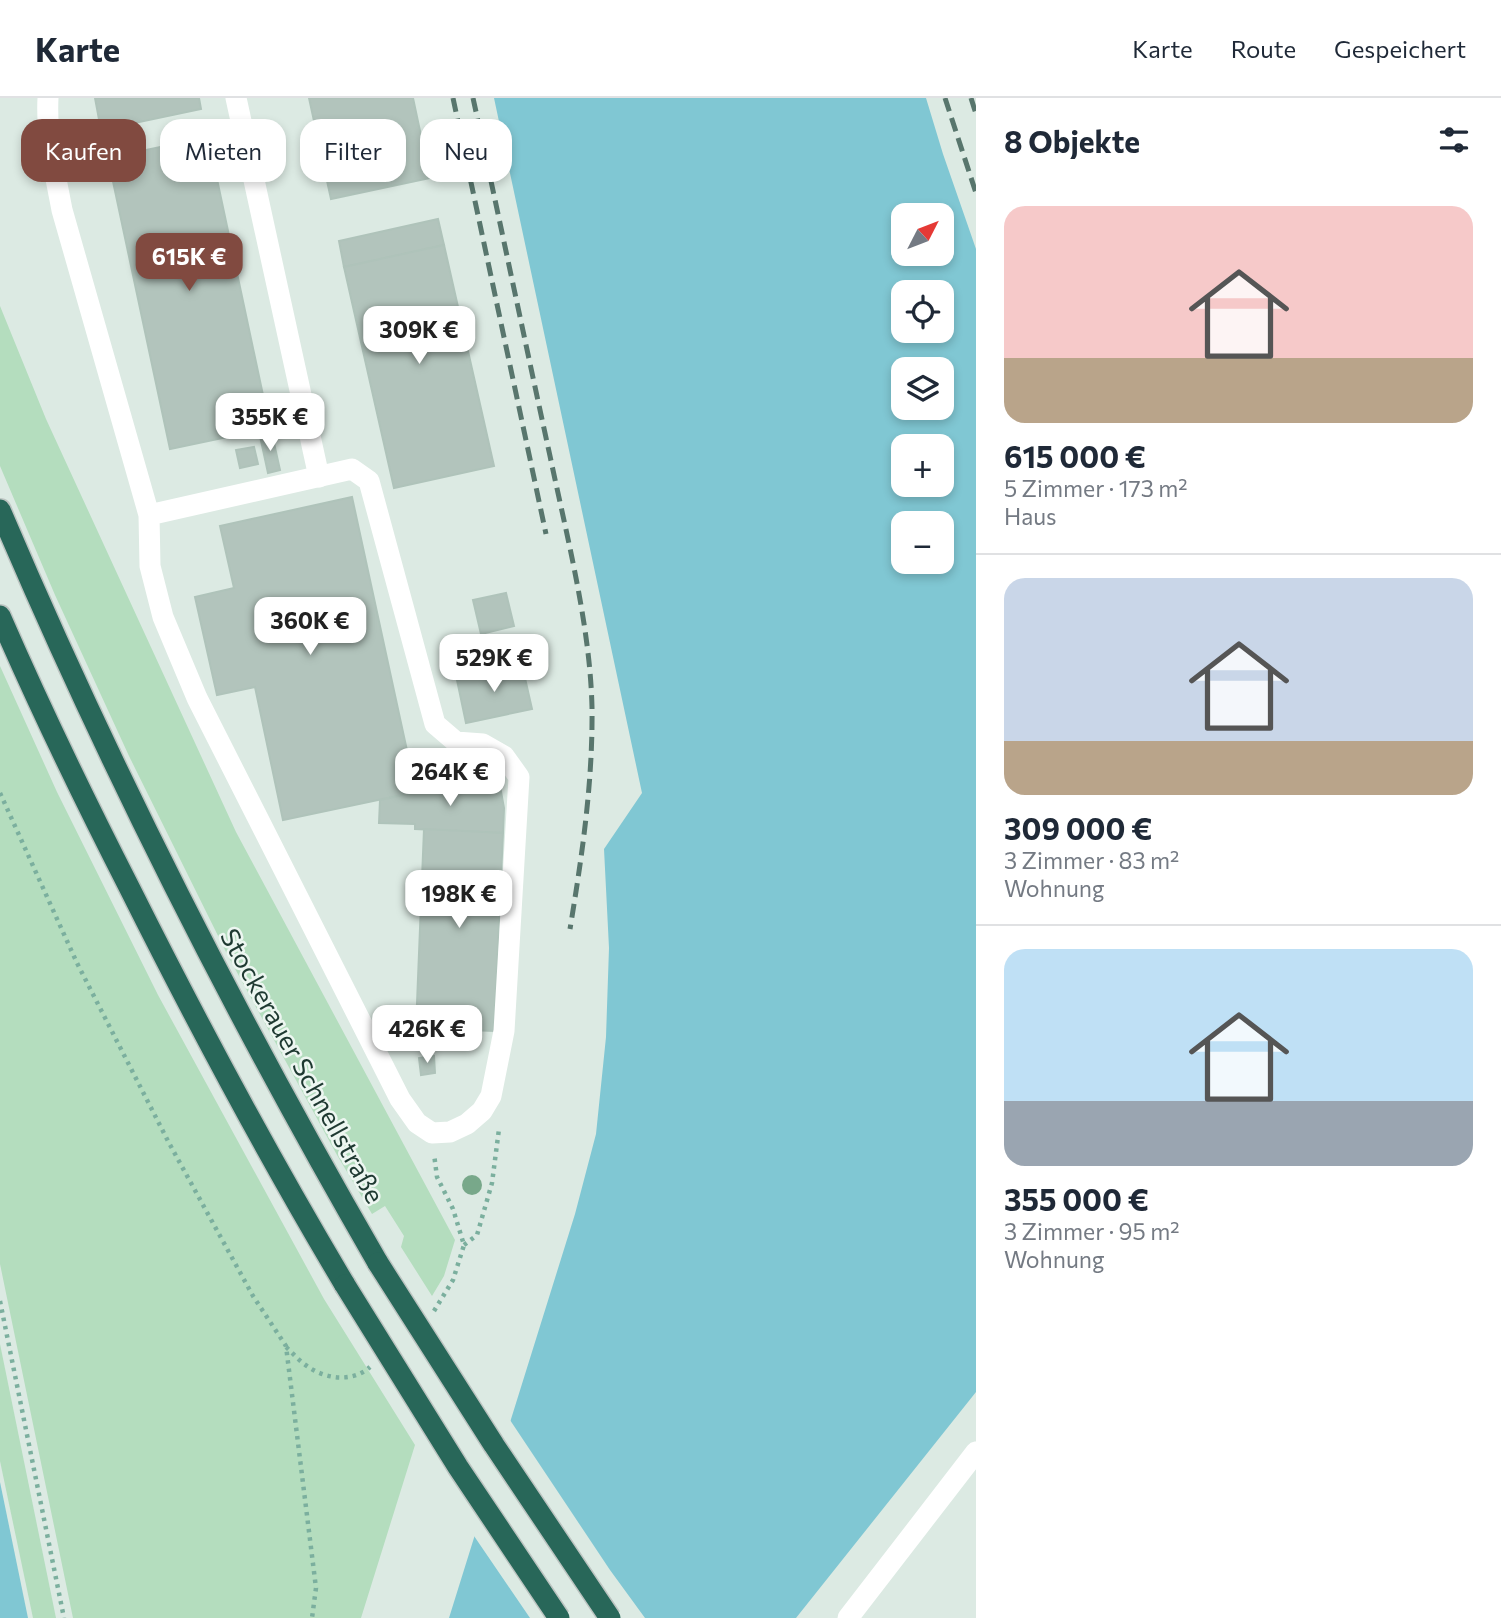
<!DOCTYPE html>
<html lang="de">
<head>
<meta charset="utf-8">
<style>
	body { margin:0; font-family:Commissioner,sans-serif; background:#f2f2f3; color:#1f2937; height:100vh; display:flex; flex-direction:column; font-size:26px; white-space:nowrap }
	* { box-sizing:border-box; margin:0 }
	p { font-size:23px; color:#747a83 }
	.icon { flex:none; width:38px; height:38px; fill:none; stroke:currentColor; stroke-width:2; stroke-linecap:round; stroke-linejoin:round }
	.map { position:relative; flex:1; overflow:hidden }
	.sheet { display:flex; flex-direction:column; background:#fff; width:525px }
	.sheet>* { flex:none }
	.hud { position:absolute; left:21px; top:21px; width:665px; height:63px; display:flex; gap:14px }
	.needle { width:46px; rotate:48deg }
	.controls { position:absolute; left:891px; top:105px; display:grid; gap:14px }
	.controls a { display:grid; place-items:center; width:63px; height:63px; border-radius:14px; background:#fff; box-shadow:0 4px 10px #0003; font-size:35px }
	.price { position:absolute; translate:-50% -60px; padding:0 16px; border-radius:14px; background:#fff; color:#222; font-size:23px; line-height:46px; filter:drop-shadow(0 2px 4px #0008) }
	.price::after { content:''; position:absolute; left:50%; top:42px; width:21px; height:16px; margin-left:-10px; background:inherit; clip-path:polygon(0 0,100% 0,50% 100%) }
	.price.current { background:#814a40; color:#fff }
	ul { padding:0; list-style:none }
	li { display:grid; align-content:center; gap:14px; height:371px; padding:0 28px }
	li+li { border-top:2px solid #e0e1e3 }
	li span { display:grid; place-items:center; height:217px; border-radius:21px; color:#555 }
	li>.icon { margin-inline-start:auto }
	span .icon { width:126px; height:126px; fill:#fffc; stroke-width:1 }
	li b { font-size:30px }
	h2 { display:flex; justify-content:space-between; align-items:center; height:84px; padding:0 28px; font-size:30px }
	.chip { padding:0 24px; border-radius:21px; background:#fff; box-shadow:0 4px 10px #0003; font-size:24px; line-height:63px }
	.chip.current { background:#814a40; color:#fff }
	header { display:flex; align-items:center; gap:42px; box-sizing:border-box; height:98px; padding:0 35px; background:#fff; border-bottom:2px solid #e0e1e3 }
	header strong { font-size:33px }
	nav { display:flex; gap:38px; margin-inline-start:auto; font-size:24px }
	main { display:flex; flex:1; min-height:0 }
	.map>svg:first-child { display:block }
	.green { fill:#b4ddbe }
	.water { fill:#80c7d3; fill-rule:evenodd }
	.pier { fill:#dceae3 }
	.building { fill:#b2c4bc; stroke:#afc3ba; stroke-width:2 }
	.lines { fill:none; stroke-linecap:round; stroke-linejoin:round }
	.highway-casing { stroke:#bcc4c1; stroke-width:24 }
	.path { stroke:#7baf9e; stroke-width:4.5; stroke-dasharray:3.5 5; stroke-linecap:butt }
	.minor { stroke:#fff; stroke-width:21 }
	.highway { stroke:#286759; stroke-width:21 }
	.rail { stroke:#58766d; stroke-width:5; stroke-dasharray:14 7; stroke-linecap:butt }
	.highway-bridge-casing { stroke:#bcc4c1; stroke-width:24; stroke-linecap:butt }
	.highway-bridge { stroke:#286759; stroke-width:21 }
	.tree { fill:#78a88a }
	.labels { text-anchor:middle; stroke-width:5; stroke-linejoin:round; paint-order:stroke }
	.street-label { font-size:26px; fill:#1e3931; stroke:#edf6f1 }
</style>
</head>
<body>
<header>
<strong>Karte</strong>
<nav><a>Karte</a><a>Route</a><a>Gespeichert</a></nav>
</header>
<main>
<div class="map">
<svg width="976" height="1520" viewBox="0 0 976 1520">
	<rect width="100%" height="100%" fill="#dceae3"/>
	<g class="green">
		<polygon points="0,208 46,321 236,734 455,1142 444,1178 432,1198 401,1149 404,1138 385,1108 372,1116 337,1057 228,858 129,658 55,497 0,368"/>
		<polygon points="0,568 57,694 158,897 324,1201 415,1347 361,1520 73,1520 0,1166"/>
		<polygon points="0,1246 56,1520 33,1520 0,1363"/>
	</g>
	<g class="water">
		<path d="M494,0H926L943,56L976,151V1294L796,1520H449L575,1116L596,1036L606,939L609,850L604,751L642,695ZM903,117H942V156H903ZM903,194H942V233H903ZM903,271H942V310H903ZM903,348H942V387H903ZM903,425H942V464H903Z"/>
		<polygon points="0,1384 28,1520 0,1520"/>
	</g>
	<polygon class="pier" points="508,1319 610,1472 645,1520 530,1520 472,1435"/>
	<g class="building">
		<polygon points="95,0 199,0 201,11 101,32"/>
		<polygon points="309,0 413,0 430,80 331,101"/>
		<polygon points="208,39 270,330 170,351 108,60"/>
		<polygon points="438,121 444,147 344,169 339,143"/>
		<polygon points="444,147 494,368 394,390 344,169"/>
		<polygon points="272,336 280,372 268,375 260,338"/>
		<polygon points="254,349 258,366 240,370 236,352"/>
		<polygon points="352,399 416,694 283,722 255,589 217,597 195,499 234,490 220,428"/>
		<polygon points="506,495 514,528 481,536 473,502"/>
		<polygon points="522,567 532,611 466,625 457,582"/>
		<polygon points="498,677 504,710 503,735 415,731 415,726 379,725 380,702"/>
		<polygon points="424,731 503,735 494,933 416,930"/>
		<polygon points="434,958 435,975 421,977 419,960"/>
	</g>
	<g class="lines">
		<g class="highway-casing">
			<g id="highway">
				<path d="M0,412C110,671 237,921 378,1165"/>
				<path d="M0,518C40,610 84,701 130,791C197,925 268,1058 345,1187"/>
			</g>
		</g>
		<g class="path">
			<polyline points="0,695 77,865 169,1045 253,1198 286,1248 316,1490 312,1520"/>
			<polyline points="464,1147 477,1137 492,1085 499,1031"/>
			<polyline points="0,1203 64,1520"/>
			<polyline points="434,1213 453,1182 464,1147 453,1111 437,1079 434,1056"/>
			<path d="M286,1249C293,1255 299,1263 307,1268C325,1281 352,1285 370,1269"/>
		</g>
		<g class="minor">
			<path d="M48,0C46,37 55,75 62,112L149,417L352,371L369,383L435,626L456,644L483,646L504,658L519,679L504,933L491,998L482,1013L467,1026L450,1034L432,1035L417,1025L400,1001L197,600L163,519L150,468L149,417"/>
			<polyline points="236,0 319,379"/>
			<polyline points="848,1520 976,1354"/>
		</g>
		<use href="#highway" class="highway"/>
		<g class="rail">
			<polyline points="453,0 546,436"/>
			<path d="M473,0C499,119 524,239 550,358C567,439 590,527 592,609C593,684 582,758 570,831"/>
			<polyline points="945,0 976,95"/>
			<polyline points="971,0 976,16"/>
		</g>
		<g class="highway-bridge-casing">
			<g id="highway-bridge">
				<polyline points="378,1165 494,1347 610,1520"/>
				<polyline points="345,1187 458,1369 559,1520"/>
			</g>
		</g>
		<use href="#highway-bridge" class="highway-bridge"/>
	</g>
	<circle class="tree" cx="472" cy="1087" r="10"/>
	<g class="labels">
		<g class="street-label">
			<text transform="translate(302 968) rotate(61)" y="9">Stockerauer Schnellstraße</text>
		</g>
	</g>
</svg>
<div class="controls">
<a><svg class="needle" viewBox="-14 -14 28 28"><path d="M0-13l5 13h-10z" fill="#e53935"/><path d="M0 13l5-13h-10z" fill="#747a83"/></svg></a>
<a><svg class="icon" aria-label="locate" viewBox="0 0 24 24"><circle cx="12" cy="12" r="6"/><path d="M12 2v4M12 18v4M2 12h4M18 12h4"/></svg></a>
<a><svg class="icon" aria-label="layers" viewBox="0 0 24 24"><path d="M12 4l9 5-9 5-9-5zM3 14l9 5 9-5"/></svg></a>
<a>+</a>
<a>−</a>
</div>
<b class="price current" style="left:189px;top:195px">615K €</b>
<b class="price" style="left:419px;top:268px">309K €</b>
<b class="price" style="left:270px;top:355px">355K €</b>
<b class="price" style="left:310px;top:559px">360K €</b>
<b class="price" style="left:494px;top:596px">529K €</b>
<b class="price" style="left:450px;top:710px">264K €</b>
<b class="price" style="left:459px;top:832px">198K €</b>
<b class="price" style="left:427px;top:967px">426K €</b>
<div class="hud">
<a class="chip current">Kaufen</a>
<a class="chip">Mieten</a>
<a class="chip">Filter</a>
<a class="chip">Neu</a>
</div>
</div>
<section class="sheet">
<h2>8 Objekte<svg class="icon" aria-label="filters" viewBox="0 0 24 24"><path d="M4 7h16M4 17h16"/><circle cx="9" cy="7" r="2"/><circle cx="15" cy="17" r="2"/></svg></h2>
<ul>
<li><span style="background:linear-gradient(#f6c9c9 70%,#b9a48a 0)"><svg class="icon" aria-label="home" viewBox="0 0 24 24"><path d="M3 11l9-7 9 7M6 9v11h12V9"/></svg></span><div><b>615 000 €</b><p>5 Zimmer · 173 m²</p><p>Haus</p></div></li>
<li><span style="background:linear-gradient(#c9d6e8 75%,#b9a48a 0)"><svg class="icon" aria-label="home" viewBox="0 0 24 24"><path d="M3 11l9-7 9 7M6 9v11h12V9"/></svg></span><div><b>309 000 €</b><p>3 Zimmer · 83 m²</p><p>Wohnung</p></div></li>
<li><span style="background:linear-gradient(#bfe0f5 70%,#9aa5b1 0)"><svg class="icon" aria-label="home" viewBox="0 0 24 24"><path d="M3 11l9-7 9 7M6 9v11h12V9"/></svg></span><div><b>355 000 €</b><p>3 Zimmer · 95 m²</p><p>Wohnung</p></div></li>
</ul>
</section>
</main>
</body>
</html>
